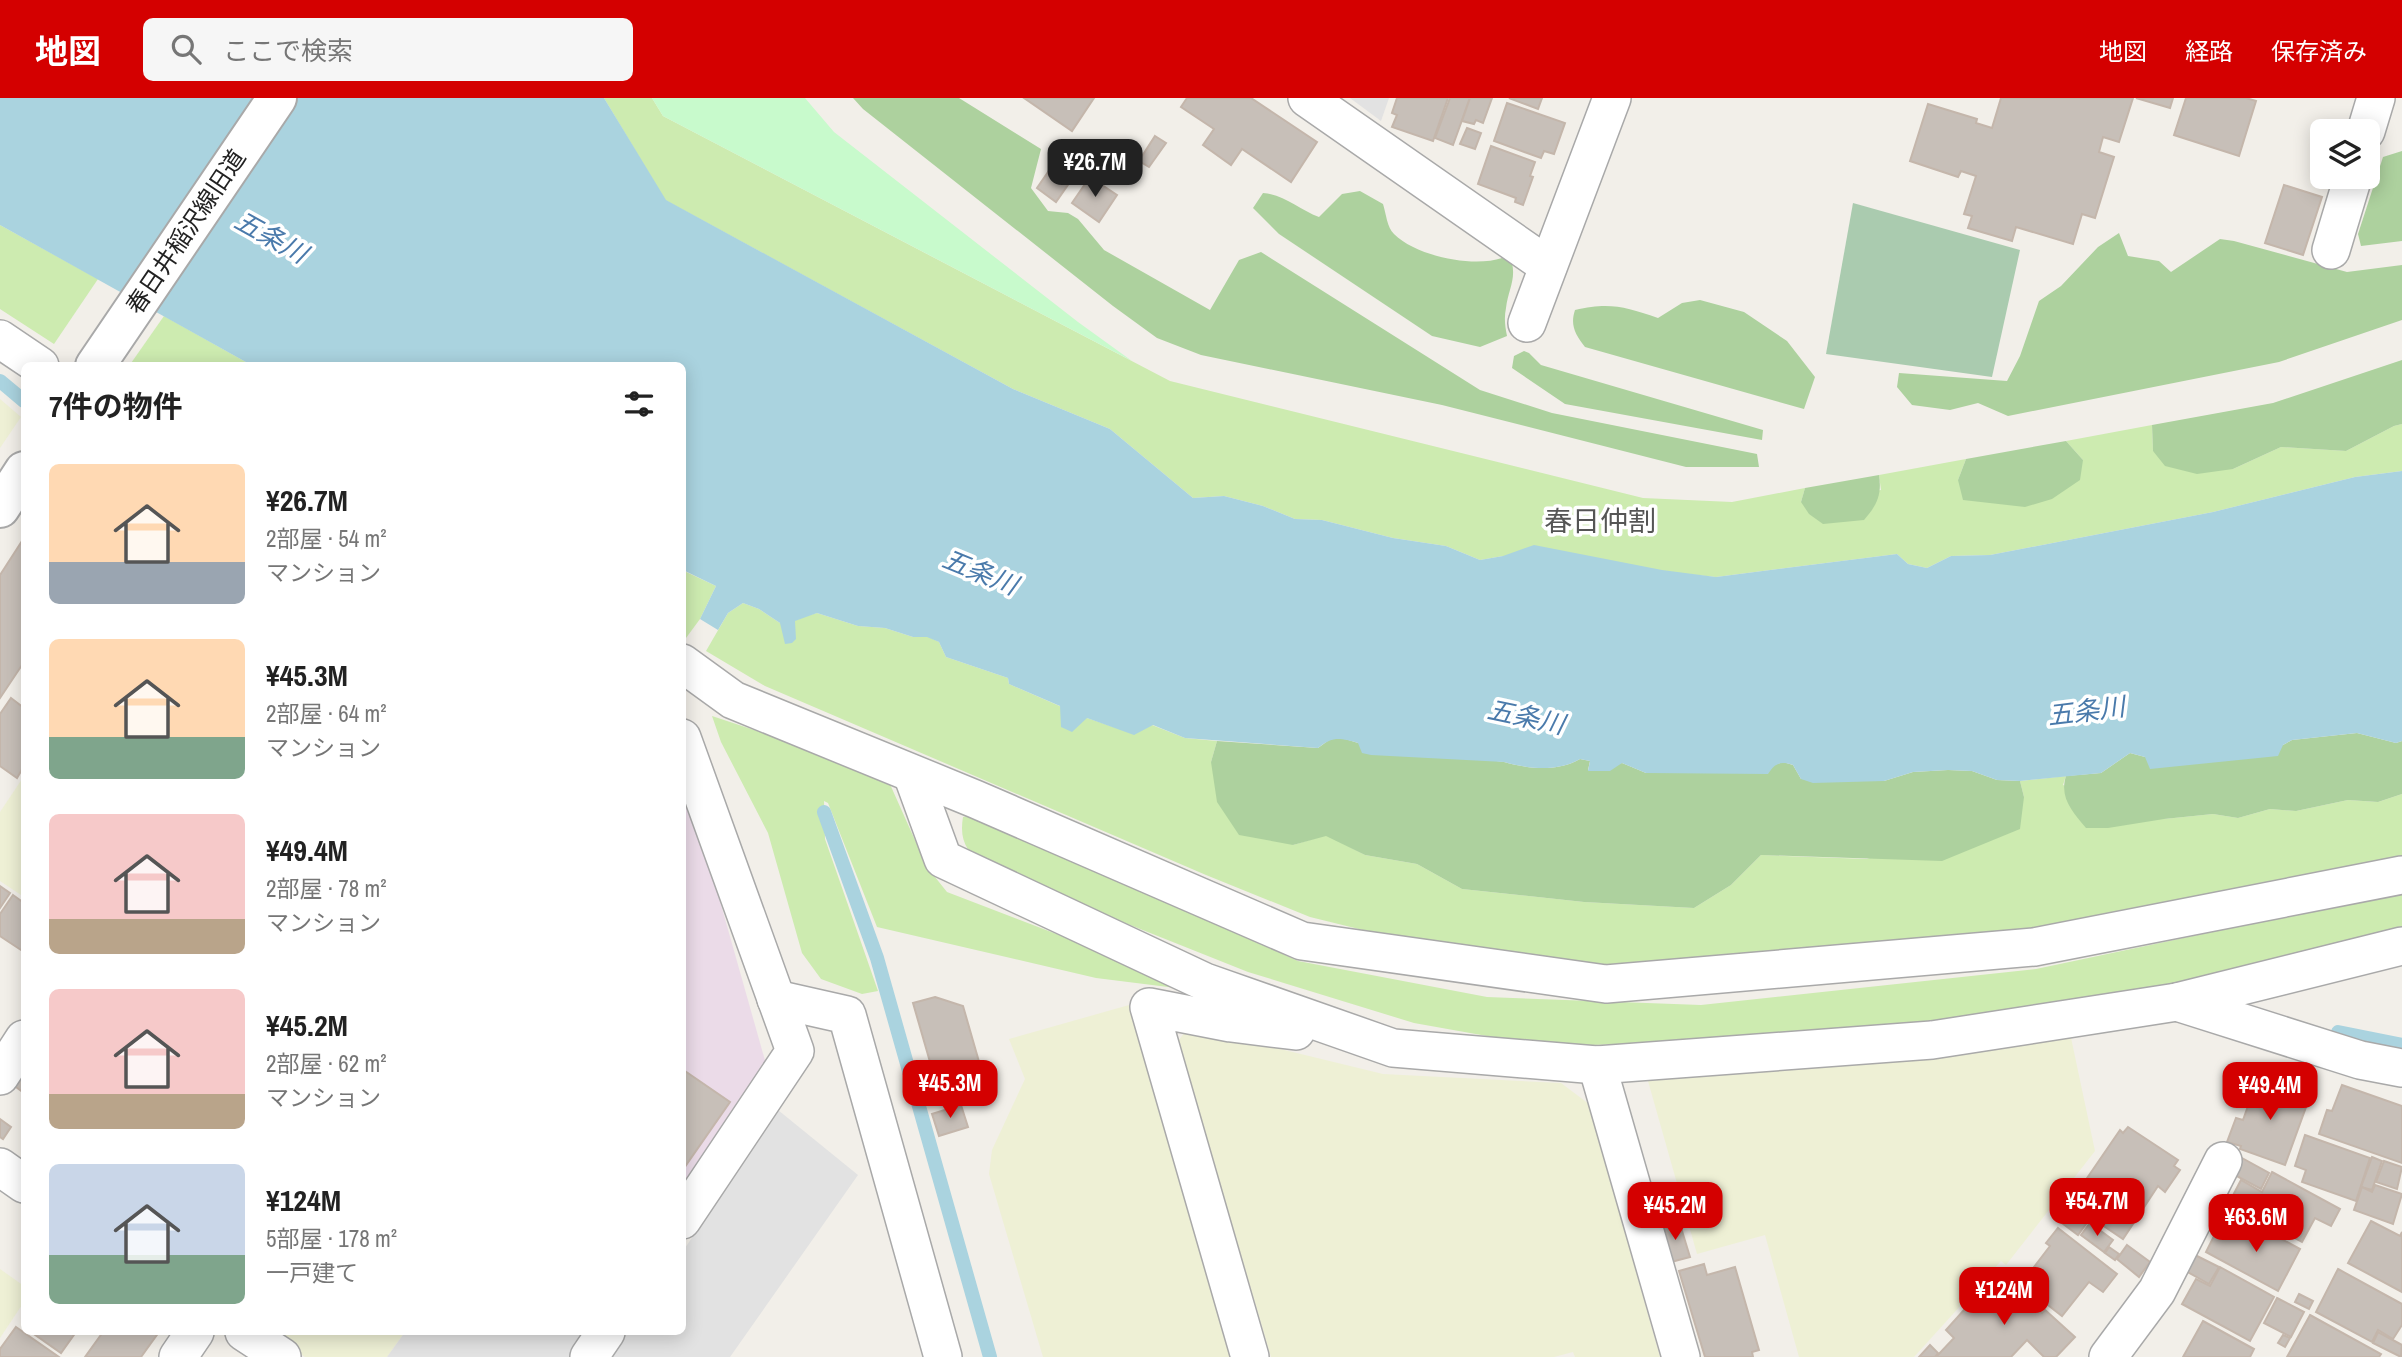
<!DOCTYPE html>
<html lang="ja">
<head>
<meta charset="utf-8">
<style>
	body { margin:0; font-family:"Archivo Narrow","Noto Sans JP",sans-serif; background:#f6f6f6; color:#222; height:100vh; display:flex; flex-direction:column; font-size:26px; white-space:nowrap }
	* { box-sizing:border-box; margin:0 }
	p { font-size:23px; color:#767676 }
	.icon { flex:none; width:38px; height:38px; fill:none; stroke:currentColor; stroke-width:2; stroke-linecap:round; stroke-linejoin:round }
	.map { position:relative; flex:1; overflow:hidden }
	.drawer { position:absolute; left:21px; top:264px; width:665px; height:973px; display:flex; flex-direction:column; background:#fff; border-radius:10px; box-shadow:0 4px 18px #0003 }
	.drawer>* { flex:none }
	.controls { position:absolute; left:2310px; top:21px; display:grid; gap:14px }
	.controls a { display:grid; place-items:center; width:70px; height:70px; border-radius:10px; background:#fff; box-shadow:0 4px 18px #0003; font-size:35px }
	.price { position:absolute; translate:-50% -60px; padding:0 16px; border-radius:14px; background:#d40000; color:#fff; font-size:23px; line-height:46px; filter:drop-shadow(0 2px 4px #0008) }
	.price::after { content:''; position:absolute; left:50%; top:42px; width:21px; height:16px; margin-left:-10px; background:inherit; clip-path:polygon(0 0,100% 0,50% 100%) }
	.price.active { background:#222; color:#fff }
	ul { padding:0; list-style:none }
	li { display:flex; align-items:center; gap:21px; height:175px; padding:0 28px }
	li span { display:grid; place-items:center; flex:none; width:196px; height:140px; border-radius:10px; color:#555 }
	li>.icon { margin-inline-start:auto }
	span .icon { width:84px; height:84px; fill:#fffc; stroke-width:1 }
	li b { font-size:30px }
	h2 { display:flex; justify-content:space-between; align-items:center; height:84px; padding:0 28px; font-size:30px }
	header { display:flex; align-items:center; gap:42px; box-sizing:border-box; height:98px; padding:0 35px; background:#d40000; color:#fff }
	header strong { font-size:33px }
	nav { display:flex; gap:38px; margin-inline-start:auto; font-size:24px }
	.search { width:490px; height:63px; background:#f6f6f6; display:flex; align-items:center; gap:18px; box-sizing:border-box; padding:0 24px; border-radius:10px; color:#767676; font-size:26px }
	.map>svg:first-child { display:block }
	.industrial { fill:#ebdbe8 }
	.farmland { fill:#eef0d5 }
	.grass { fill:#cdebb0 }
	.forest { fill:#add19e }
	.cemetery { fill:#aacbaf }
	.park { fill:#c8facc }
	.parking { fill:#e2e2e2 }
	.water { fill:#aad3df }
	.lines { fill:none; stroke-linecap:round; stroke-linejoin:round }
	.stream { stroke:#aad3df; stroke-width:14 }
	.building { fill:#c7bfb8; stroke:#c4b6ab; stroke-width:2 }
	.minor-casing { stroke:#a9a9a9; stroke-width:40 }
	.tertiary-casing { stroke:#a9a9a9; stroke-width:42 }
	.minor { stroke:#fff; stroke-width:37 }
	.tertiary { stroke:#fff; stroke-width:38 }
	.labels { text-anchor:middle; stroke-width:7; stroke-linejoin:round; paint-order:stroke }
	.street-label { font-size:24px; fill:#222; stroke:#fff }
	.water-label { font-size:26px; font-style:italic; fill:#4a7aab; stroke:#fff }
	.quarter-label { font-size:28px; fill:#555; stroke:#fff }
</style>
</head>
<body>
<header>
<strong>地図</strong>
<div class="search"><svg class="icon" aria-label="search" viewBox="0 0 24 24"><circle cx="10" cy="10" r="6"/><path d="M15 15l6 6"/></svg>ここで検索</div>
<nav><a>地図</a><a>経路</a><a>保存済み</a></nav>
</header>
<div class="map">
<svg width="2402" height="1259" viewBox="0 0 2402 1259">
	<rect width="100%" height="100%" fill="#f2efe9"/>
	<polygon class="industrial" points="683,685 688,690 766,966 683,1088"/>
	<g class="farmland">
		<polygon points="0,301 21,319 0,350"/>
		<polygon points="24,678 24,799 0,783 0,714"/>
		<polygon points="1129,907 1231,1259 1043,1259 989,1076 992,1052 1025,981 1009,941"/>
		<polygon points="1189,929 1383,976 1561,985 1589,1006 1660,1259 1575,1259 1573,1254 1554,1259 1271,1259 1178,943"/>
		<polygon points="2070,935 2095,1053 2006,1167 2001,1163 1914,1259 1799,1259 1765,1137 1697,1156 1646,976"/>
		<polygon points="0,1171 24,1188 24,1204 0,1240"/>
		<polygon points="268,1234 405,1234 387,1259 305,1259"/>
	</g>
	<g class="grass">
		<polygon points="604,0 652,0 663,18 1170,283 1643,400 1732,404 1805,390 1801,404 1881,392 1879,377 1966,361 1958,382 2083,362 2066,343 2152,327 2153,353 2233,371 2281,349 2346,353 2394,328 2402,326 2402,373 2355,379 2213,414 1990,457 1951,458 1927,470 1908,466 1897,456 1716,479 1503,458 1480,462 1446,448 1393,440 1322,422 1295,421 1263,408 1224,398 1193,400 1110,331 1013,291 665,102"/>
		<polygon points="0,127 98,181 54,246 0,211"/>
		<polygon points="164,218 253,268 129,268"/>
		<polygon points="682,472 716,488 700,521 686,540 682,538"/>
		<polygon points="743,505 759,511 780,525 817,515 858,528 885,530 913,539 927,538 939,544 946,559 1008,580 1009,586 1087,620 1134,636 1152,627 1185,640 1217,643 1211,664 1293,747 1326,737 1365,757 1417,766 1462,791 1584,804 1694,810 1731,787 1761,757 1867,761 2024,699 2020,683 2066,678 2063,687 2164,721 2213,716 2238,720 2270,711 2296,713 2348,702 2378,704 2402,696 2402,758 2260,790 2033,832 1719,865 1554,868 1432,849 1310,819 1206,777 765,588 706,553 728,515"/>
		<polygon points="712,618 841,661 889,684 927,769 947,794 1208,894 1096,880 877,829 828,705 824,703 825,741 878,893 862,896 821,881 802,855 768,735 721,644"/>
		<path d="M976,716L1298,863L1487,899L1701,907L2036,871L2402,794V832L2244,873L2079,907L1912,930L1678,945L1543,948L1414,925L1248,874L985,769C967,754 959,743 963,719Z"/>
	</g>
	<g class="forest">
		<polygon points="853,0 959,0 1041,51 1031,90 1048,113 1068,115 1078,121 1104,152 1210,212 1239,162 1261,154 1480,292 1552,315 1757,356 1759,369 1686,369 1442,307 1201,257 1157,240 1113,208 863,11"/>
		<polygon points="2402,53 2402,143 2361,148 2358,136 2383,59"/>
		<path d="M1360,93L1383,106C1386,115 1387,130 1394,136C1416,158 1473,170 1502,160L1512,165C1516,182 1508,193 1506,210C1504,220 1505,228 1507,238L1480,249L1432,238L1279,136L1253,110L1263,95C1283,96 1300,112 1319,119L1342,96Z"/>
		<polygon points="2119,135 2128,158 2159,163 2171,174 2220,141 2234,143 2347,174 2402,167 2402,222 2279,264 2008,318 1978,305 1950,312 1912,307 1897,289 1899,275 2007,283 2020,258 2039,203 2061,188 2098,149"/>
		<path d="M1700,202L1744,214L1787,243L1815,279L1804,311L1585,249C1575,236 1570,227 1575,212C1610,204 1625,209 1658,220L1682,205Z"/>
		<polygon points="1524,253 1529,255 1541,267 1763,332 1762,342 1565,306 1512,270 1514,258"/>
		<polygon points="2402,262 2402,326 2394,328 2346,353 2281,349 2233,371 2197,376 2165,368 2153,353 2152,327 2273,305"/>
		<polygon points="2066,343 2083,362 2080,382 2052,401 2025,409 1963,402 1958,382 1966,361"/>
		<path d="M1879,377C1882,397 1877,407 1864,422L1823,426L1809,416L1801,404L1805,390Z"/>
		<path d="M2357,635L2396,645L2402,643V696L2378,704L2348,702L2296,713L2270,711L2238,720L2213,716L2164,721L2108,730H2086C2073,714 2059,700 2066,678L2101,675L2130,655L2145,659L2283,647L2292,642Z"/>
		<path d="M1339,639L1358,645L1504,664C1529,671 1558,674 1580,661L1590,663L1588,672L1622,665L1646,675L1774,667L1783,664L1793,667L1801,681L1884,683L1913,674L1948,672L1972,673L1997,682L2020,683L2024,699L2020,731L1942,763L1761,757L1731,787L1694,810L1584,804L1462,791L1417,766L1365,757L1326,738L1293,747L1239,737L1217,704L1211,664L1217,643L1318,650L1329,642Z"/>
	</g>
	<polygon class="cemetery" points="1853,105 2020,152 1992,279 1826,256"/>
	<polygon class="park" points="652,0 805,0 834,34 1078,224 1132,263 663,18"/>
	<g class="parking">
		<polygon points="1350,0 1389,0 1381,23"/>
		<polygon points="778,1012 858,1077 730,1259 610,1259 628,1234 682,1234 683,1153"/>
		<polygon points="405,1234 579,1234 586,1238 572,1259 387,1259"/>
	</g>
	<path class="water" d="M0,0H604L666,102L1013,291L1110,331L1193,400L1224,398L1263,408L1295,421L1322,422L1393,440L1446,448L1480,462L1503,458L1534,447L1662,472L1716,479L1897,456L1908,466L1927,470L1951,458L1990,457L2213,414L2355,379L2402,373V643L2396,645L2357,635L2292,642L2283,647L2278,658L2150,671L2145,659L2130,655L2101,675L2020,683L1997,682L1972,673L1948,672L1913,674L1884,683L1813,685L1801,681L1793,667C1780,663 1775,665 1768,676L1646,675L1622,665L1610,673H1588L1590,663L1580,661C1558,674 1529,671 1504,664L1371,657L1362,655L1358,645C1340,640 1333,638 1318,650L1185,640L1153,627L1134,637L1087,620L1072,634L1061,629L1060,608L1009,586L1008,580L946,559L939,544L927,539H913L885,530L858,528L817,515L795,523L796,541L792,545L785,546L780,525L759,511L743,505L728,515L718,532L700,521L716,488L683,472L682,268H253L0,127Z"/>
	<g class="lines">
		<g class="stream">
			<polyline points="0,283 24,303"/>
			<polyline points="824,714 877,860 990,1259"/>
			<polyline points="2338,934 2402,947"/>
		</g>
	</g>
	<g class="building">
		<polygon points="1024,0 1094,0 1072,33"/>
		<polygon points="1187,0 1251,0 1317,44 1291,84 1242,51 1231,67 1203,47 1214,31 1181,9"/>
		<polygon points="1397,0 1448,0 1433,43 1392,29 1397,17 1392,15"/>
		<polygon points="1450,0 1470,0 1453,47 1435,40"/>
		<polygon points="1470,0 1492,0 1483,25 1476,22 1474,26 1462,23"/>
		<polygon points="1509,0 1542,0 1538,11"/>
		<polygon points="2001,0 2133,0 2119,44 2103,39 2099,54 2114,59 2095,120 2082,116 2073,146 2016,129 2012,143 1968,130 1972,118 1964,116 1976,78 1961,73 1958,79 1910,63 1928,6 1977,21 1976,25 1992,30"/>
		<polygon points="2136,0 2173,0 2170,10"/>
		<polygon points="2186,0 2246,0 2256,3 2239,58 2174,37"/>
		<polygon points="1507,5 1565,25 1554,56 1544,53 1541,60 1494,43"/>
		<polygon points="1467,30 1481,35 1475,51 1460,46"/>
		<polygon points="1155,38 1166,45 1149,69 1139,63"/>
		<polygon points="1491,48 1535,64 1530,78 1533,79 1523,107 1515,104 1516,100 1478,86"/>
		<polygon points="1059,58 1079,71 1056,104 1037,90"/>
		<polygon points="1090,79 1117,97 1099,124 1072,105"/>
		<polygon points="2284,87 2322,99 2303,157 2265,145"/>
		<polygon points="24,440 24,564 0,600 0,477"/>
		<polygon points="11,600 24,610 24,668 17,680 0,668 0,616"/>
		<polygon points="0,788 10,795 0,810"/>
		<polygon points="13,797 24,805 24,854 0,838 0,816"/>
		<polygon points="935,899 963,908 986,988 941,1002 913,905"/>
		<polygon points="24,969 24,995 12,986"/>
		<polygon points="682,971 730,1004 682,1073"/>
		<polygon points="2258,980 2310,998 2285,1067 2240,1051 2241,1048 2227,1044 2236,1020 2243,1022"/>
		<polygon points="2342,987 2402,1008 2402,1065 2319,1036 2327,1012 2332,1013"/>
		<polygon points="961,1007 968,1029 939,1038 932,1016"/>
		<polygon points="0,1021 11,1029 3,1041 0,1039"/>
		<polygon points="2128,1029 2178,1062 2174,1068 2180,1072 2165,1094 2158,1088 2123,1141 2070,1105 2120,1032 2123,1035"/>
		<polygon points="2305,1037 2370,1060 2356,1103 2302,1084 2306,1072 2295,1068"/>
		<polygon points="2372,1059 2382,1063 2372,1092 2361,1089"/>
		<polygon points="2242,1060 2269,1075 2261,1091 2233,1076"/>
		<polygon points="2384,1063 2402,1069 2397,1091 2376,1084"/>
		<polygon points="2272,1074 2340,1111 2331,1128 2315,1120 2302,1144 2229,1105 2241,1082 2262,1094"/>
		<polygon points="2375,1087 2402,1096 2393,1126 2354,1112 2362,1089 2372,1094"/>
		<polygon points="1669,1089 1679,1121 1660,1126 1651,1094"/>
		<polygon points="2071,1114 2086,1126 2078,1137 2062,1125"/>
		<polygon points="1679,1123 1690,1159 1671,1164 1660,1128"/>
		<polygon points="2371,1123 2400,1138 2402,1134 2402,1194 2348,1165"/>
		<polygon points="2250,1124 2300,1151 2278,1193 2206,1154 2217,1132 2230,1139 2236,1129 2244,1133"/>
		<polygon points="2090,1125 2113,1142 2104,1154 2081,1137"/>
		<polygon points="2058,1130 2117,1176 2103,1194 2089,1184 2062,1218 2021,1186 2050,1148 2046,1145"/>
		<polygon points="2127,1147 2150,1164 2139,1179 2117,1161"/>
		<polygon points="2109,1149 2119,1156 2115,1162 2105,1155"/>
		<polygon points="2195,1157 2219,1169 2209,1186 2186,1173"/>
		<polygon points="1704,1166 1707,1177 1735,1169 1759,1252 1752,1254 1753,1259 1705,1259 1679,1173"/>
		<polygon points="2220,1169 2274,1199 2250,1243 2182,1206 2196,1181 2210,1188"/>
		<polygon points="2338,1171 2402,1206 2402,1227 2393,1241 2378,1232 2372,1244 2316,1214"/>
		<polygon points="2005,1181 2042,1215 2045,1212 2075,1239 2056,1259 2044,1259 2027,1242 2011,1259 1936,1259 1954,1240 1946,1232 1982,1192 1989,1199"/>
		<polygon points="2299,1196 2313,1203 2309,1211 2295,1204"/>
		<polygon points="2277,1200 2304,1214 2291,1239 2264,1225"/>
		<polygon points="2310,1217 2381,1256 2379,1259 2287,1259"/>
		<polygon points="2203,1223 2254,1251 2250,1259 2183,1259"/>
		<polygon points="16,1229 59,1259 0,1259 0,1251"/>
		<polygon points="31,1234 76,1234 61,1255"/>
		<polygon points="103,1234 159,1234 141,1259 85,1259"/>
		<polygon points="2378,1234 2402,1247 2401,1259 2373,1245"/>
		<polygon points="2283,1237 2290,1240 2285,1249 2278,1245"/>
		<polygon points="1930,1247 1938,1255 1935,1259 1919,1259"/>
	</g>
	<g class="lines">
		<g class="minor-casing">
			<g id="minor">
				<polyline points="1307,0 1548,168"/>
				<polyline points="2366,33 2376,0"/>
				<polyline points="2331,152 2353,79"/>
				<polyline points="1527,225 1612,0"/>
				<polyline points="0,241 40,268"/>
				<polyline points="682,565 733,602 975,701 1302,843 1606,886 2034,849 2402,777"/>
				<polyline points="682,640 795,953 682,1122"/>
				<polyline points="912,676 943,761 1205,884 1393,950 1597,967 1932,942 2177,904 2402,848"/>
				<polyline points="776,901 847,917 943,1259"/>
				<polyline points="2177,904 2360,962 2402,970"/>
				<polyline points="1597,967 1681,1259"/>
				<polyline points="0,978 24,941"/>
				<polyline points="0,1069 24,1086"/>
				<polyline points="244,1234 282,1259"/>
				<polyline points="178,1259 195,1234"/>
				<polyline points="589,1259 606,1234"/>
				<polyline points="1250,1259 1149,909 1231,925 1296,933"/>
				<polyline points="2108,1259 2157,1193 2223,1063"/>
			</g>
		</g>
		<g class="tertiary-casing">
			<g id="tertiary">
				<polyline points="95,268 277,0"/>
				<polyline points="0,410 24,373"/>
			</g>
		</g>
		<use href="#minor" class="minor"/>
		<use href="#tertiary" class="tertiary"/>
	</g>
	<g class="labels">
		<g class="street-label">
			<text transform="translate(186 134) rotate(-56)" y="8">春日井稲沢線旧道</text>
		</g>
		<g class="water-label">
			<text transform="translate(271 139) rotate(29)" y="9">五条川</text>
			<text transform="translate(980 474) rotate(22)" y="9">五条川</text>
			<text transform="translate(2086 613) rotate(-7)" y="9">五条川</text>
			<text transform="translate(1526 619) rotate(12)" y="9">五条川</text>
		</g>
		<g class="quarter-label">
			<text x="1600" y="433">春日仲割</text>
		</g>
	</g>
</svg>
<div class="controls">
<a><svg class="icon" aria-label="layers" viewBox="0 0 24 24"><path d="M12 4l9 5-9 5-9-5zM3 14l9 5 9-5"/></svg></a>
</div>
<b class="price active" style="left:1095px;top:101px">¥26.7M</b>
<b class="price" style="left:950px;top:1022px">¥45.3M</b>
<b class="price" style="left:2270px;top:1024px">¥49.4M</b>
<b class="price" style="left:2097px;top:1140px">¥54.7M</b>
<b class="price" style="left:1675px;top:1144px">¥45.2M</b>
<b class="price" style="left:2256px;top:1156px">¥63.6M</b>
<b class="price" style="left:2004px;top:1229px">¥124M</b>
<section class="drawer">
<h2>7件の物件<svg class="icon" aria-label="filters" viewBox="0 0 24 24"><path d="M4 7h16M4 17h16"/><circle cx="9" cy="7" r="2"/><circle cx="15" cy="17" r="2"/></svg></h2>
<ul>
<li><span style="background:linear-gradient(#ffd9b3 70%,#9aa5b1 0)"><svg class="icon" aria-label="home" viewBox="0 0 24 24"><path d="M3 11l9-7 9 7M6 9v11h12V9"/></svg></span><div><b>¥26.7M</b><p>2部屋 · 54 m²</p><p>マンション</p></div></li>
<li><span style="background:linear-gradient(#ffd9b3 70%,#7fa58c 0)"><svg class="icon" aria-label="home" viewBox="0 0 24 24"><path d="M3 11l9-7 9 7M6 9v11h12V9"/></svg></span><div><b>¥45.3M</b><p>2部屋 · 64 m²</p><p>マンション</p></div></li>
<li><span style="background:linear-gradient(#f6c9c9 75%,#b9a48a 0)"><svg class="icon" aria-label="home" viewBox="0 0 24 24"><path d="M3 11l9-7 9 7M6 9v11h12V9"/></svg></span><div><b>¥49.4M</b><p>2部屋 · 78 m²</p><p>マンション</p></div></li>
<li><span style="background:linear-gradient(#f6c9c9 75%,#b9a48a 0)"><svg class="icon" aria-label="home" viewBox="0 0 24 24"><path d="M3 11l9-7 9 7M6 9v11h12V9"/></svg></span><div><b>¥45.2M</b><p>2部屋 · 62 m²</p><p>マンション</p></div></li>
<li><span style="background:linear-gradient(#c9d6e8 65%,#7fa58c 0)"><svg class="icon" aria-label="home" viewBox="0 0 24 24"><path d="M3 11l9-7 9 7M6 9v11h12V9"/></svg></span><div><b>¥124M</b><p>5部屋 · 178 m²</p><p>一戸建て</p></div></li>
</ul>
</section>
</div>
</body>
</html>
